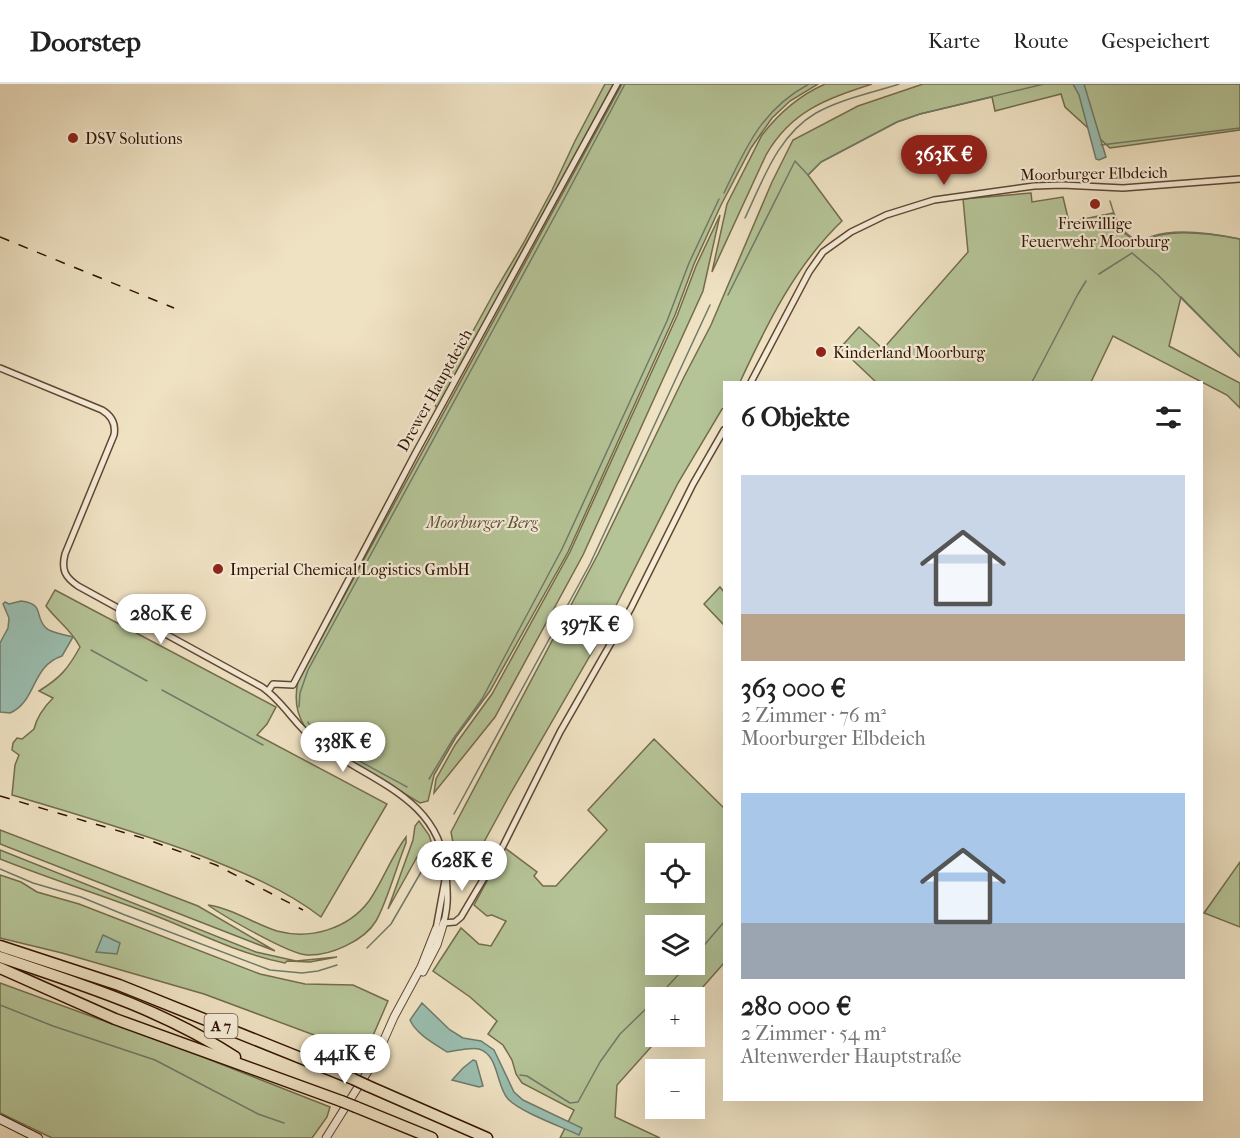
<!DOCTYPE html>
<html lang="de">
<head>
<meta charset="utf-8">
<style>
	body { margin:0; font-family:"IM FELL French Canon",serif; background:#f2f2f2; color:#222; height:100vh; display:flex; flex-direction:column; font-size:22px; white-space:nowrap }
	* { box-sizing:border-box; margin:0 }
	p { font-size:20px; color:#767676 }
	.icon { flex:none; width:33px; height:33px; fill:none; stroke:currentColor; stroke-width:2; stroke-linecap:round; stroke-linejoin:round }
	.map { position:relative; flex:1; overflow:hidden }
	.drawer { position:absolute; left:723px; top:297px; width:480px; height:720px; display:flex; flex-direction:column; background:#fff; border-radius:0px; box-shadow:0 6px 24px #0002 }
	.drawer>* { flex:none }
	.controls { position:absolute; left:645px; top:759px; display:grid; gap:12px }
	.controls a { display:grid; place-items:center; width:60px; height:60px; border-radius:0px; background:#fff; box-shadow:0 6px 24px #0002; font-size:30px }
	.price { position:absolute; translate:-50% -51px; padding:0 14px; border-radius:21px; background:#fff; color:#222; font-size:20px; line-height:39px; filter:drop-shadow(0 2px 3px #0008) }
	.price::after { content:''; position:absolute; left:50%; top:36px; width:18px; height:14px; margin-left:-9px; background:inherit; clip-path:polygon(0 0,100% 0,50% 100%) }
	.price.selected { background:#8f2418; color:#fff }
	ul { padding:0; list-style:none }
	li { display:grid; align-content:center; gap:12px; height:318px; padding:0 18px }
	li span { display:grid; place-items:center; height:186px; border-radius:0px; color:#555 }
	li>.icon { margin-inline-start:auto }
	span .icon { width:108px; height:108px; fill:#fffc; stroke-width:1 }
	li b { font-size:26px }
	h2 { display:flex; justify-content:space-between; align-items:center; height:72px; padding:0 18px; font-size:26px }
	header { display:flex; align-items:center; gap:36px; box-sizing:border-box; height:84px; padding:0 30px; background:#fff; border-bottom:2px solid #e0e0e0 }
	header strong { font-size:28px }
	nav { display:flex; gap:33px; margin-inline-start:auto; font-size:21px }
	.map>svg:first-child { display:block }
	.green { fill:#b5c497; stroke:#746c4c; stroke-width:1.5; fill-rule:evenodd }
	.water { fill:#9abeb0; stroke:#707a6a; stroke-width:1.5 }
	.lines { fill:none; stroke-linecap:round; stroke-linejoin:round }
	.stream { stroke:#707a6a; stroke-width:1.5 }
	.minor-casing { stroke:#614732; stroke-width:8 }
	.tertiary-casing { stroke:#614732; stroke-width:9 }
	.secondary-casing { stroke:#321301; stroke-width:10 }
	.motorway-casing { stroke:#321301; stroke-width:13 }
	.minor { stroke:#f5ecd8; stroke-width:5 }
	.tertiary { stroke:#f5ecd8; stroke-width:7 }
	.secondary { stroke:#f5ecd8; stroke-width:8 }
	.motorway { stroke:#efe2c3; stroke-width:10 }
	.rail { stroke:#321301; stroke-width:1.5; stroke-dasharray:10 10; stroke-linecap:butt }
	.motorway-bridge-casing { stroke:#321301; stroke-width:13; stroke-linecap:butt }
	.motorway-bridge { stroke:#efe2c3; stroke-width:10 }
	.poi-dot { fill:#8f2418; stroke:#f5ecd8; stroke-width:2 }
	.labels { text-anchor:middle; stroke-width:4.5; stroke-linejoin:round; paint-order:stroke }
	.shield { fill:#f5ecd8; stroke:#6c5442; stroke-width:1.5 }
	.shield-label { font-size:15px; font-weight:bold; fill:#321301 }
	.poi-label { font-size:16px; fill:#321301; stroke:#f5ecd8; text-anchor:start }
	.street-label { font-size:16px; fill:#321301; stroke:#f5ecd8 }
	.park-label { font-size:16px; font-style:italic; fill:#605136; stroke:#f5ecd8 }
</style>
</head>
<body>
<header>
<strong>Doorstep</strong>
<nav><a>Karte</a><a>Route</a><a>Gespeichert</a></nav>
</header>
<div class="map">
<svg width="1240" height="1054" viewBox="0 0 1240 1054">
	<rect width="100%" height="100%" fill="#efe2c3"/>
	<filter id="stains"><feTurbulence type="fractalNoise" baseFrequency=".00333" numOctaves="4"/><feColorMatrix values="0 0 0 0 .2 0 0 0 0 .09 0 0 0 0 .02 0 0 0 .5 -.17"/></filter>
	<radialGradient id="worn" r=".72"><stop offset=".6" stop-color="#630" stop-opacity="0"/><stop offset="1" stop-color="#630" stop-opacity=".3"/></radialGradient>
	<g class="green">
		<polygon points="605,0 614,0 437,325 434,318 495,207 523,160 552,106 575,57"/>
		<path d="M622,0H818L790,17L772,34L751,64L721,121L694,180L675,231L568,468L490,607L456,653L434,691L428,717L420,719L314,655C298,637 293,620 298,597Z"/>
		<path d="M825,0H872C826,15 791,27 766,71L712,188L727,120L762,51C779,29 800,11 825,0Z"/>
		<path d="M923,0H1240V46L1110,64L1065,23L1061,10L995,27L992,13L920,30L897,38L821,78L808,91L842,137C795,182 767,240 740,298H724V324L722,325L678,399L595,563L509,712L461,800L451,748L598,470L684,293L711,241L772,98L793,56L858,22Z"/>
		<path d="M1031,109L1032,118L1063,113L1069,138L1113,129L1124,149L1141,160C1162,142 1214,150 1240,155V273L1181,213L1169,262L1240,299V324L1227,311L1113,252L1091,298H876L840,264L859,243L883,265L968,168L963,115Z"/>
		<polygon points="720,131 703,207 583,471 495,633 434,709 436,695 455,661 492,610 570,468 677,232 696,182"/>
		<polygon points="720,503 724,508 724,541 704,520"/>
		<path d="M55,506L276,623L267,640L257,651L387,720L321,833C285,805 242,788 199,771C138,748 75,730 12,711L15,681L19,671L12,666L13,659L17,654L22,655L34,645C37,632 44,623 53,614L39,607C60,594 68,585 80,563C71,545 58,538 46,522Z"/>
		<path d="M654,655L724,724V879L694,913L656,914V952L660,953L617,1001L615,1033L660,1054H560L574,1026L522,999L516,990L512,976L503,961L488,950L497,937L470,913L433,887L461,844L479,860L491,862L506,837L492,831L487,832L474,821L505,764L537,788L534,792L543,802H556L607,746L588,726ZM656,770H694V808H656ZM656,842H694V880H656Z"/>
		<polygon points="419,737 429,751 435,769 428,779 417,773 388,825 413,756 415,742"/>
		<polygon points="0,746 198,822 275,867 0,760"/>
		<path d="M406,753V759C397,781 387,818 376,837C364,857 330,872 307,871C289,870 225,833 208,821C231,824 255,840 277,847C310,856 348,845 369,817C383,797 391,773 406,753Z"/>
		<path d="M0,766L256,868L296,877L337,873L310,878L287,877L285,879C239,870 195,847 151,830C101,811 50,795 0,775Z"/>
		<polygon points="1240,778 1240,843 1204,829"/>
		<polygon points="0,791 21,798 37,808 79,820 260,890 305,900 353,901 388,917 365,970 204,910 62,869 0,854"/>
		<polygon points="0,899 203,973 330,1023 327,1033 312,1054 52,1054 0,1029"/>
	</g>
	<g class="water">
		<polygon points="1073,0 1084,0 1106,73 1099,76 1096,75 1079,11"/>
		<path d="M21,517C45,520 34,531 45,543C51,550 65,550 73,553L62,572C31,582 37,617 10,629L0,628V559L8,544L9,534L3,520L5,518L9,520Z"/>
		<polygon points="103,851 120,859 117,870 96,868"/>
		<path d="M422,919L450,946L463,954L481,957L494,966L514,1008L523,1016L582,1044L579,1051C562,1043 520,1028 508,1015C496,1002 499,971 479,965C470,963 456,967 447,968C435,960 416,950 410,936Z"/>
		<polygon points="473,976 476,977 483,1002 479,1003 452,996 463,984"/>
	</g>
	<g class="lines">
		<g class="stream">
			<polyline points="1101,61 1240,44"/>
			<path d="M724,109C746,63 762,25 809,0"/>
			<path d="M1110,117C1117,141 1119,146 1141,160C1144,157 1149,153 1153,152C1177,144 1216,150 1240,155"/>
			<path d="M745,134C763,96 778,51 816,29C841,15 872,9 899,0"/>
			<polyline points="1099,190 1132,169 1158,191 1240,273"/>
			<polyline points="728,211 795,77 808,91 821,78 897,38 920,30 1044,0"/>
			<polyline points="1032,298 1078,210 1086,197"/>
			<polyline points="91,566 147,597"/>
			<polyline points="162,606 263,661"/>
			<polyline points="299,623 300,609 308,586 563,117 625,0"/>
			<path d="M308,638C315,656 386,691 407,703"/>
			<polyline points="429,695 453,655 482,615 562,465 667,237 689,179 719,115"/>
			<polyline points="454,730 590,480 710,221"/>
			<polyline points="0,785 33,799 81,813 125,831 270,886 302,889 318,887 337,881"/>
			<polyline points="367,864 391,840 428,776"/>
			<polyline points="694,873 724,838"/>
			<polyline points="657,914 688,880"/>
			<polyline points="0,921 53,942 155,976 258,1030 284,1039"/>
			<polyline points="520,991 527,992 570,1019 578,1018 600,978 620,950 656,915"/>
		</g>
		<g class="minor-casing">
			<g id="minor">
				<path d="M0,284L102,326C112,332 116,340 114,351L65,470C61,486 65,493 78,502L262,603C284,618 296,643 317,658C368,697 440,712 446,788C447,809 449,816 444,838"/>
				<polyline points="751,298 809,188 823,168 851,148 886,131 934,116 1034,102 1062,101 1123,104 1240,95"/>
				<polyline points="268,607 273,600 293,601 415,370 617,0"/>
				<polyline points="443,839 455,838 461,833 503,762 560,648 631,524 693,400 724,346"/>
				<polyline points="436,845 445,796"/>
			</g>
		</g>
		<g class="tertiary-casing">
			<g id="tertiary">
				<polyline points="423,888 437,861 444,838"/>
				<polyline points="326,1054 375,976 394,933 421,883 436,845"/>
			</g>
		</g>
		<g class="secondary-casing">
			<polyline id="secondary" points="0,1035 38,1054"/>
		</g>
		<g class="motorway-casing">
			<g id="motorway">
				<polyline points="0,862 119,901 353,995"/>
				<path d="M0,873C83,901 161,925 235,973"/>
				<polyline points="0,884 115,935 341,1017"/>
				<polyline points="368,1002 487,1054"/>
				<polyline points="356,1023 432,1054"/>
			</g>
		</g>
		<use href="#minor" class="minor"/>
		<use href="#tertiary" class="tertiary"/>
		<use href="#secondary" class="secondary"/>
		<use href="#motorway" class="motorway"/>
		<g class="rail">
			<polyline points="0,153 174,224"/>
			<polyline points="0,712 146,755 216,781 303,826"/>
		</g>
		<g class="motorway-bridge-casing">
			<g id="motorway-bridge">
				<polyline points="353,995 368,1002"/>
				<polyline points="341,1017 356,1023"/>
			</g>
		</g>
		<use href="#motorway-bridge" class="motorway-bridge"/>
	</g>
	<g class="poi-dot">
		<circle cx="73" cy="54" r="6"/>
		<circle cx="1095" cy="120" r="6"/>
		<circle cx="821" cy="268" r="6"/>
		<circle cx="218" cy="485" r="6"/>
	</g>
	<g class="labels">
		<rect class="shield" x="204.5" y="930" width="33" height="24" rx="4.5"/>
		<g class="shield-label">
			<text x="221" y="947">A 7</text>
		</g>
		<g class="poi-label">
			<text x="85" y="60">DSV Solutions</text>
			<text x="1095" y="145" text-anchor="middle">Freiwillige<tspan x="1095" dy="18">Feuerwehr Moorburg</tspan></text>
			<text x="833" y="274">Kinderland Moorburg</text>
			<text x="230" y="491">Imperial Chemical Logistics GmbH</text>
		</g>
		<g class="street-label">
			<text transform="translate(1094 89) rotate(-1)" y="6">Moorburger Elbdeich</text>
			<text transform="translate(434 306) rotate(-61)" y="6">Drewer Hauptdeich</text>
		</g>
		<g class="park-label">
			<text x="482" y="444">Moorburger Berg</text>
		</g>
	</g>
	<rect width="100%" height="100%" filter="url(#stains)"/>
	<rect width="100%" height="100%" fill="url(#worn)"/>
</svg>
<div class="controls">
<a><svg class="icon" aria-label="locate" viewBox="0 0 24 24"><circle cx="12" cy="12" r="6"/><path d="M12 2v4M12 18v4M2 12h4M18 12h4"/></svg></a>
<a><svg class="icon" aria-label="layers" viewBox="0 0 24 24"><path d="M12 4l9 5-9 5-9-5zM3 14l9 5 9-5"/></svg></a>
<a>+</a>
<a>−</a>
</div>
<b class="price selected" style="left:944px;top:102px">363K €</b>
<b class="price" style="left:161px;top:561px">280K €</b>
<b class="price" style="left:590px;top:572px">397K €</b>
<b class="price" style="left:343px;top:689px">338K €</b>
<b class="price" style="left:462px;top:808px">628K €</b>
<b class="price" style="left:345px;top:1001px">441K €</b>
<section class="drawer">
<h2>6 Objekte<svg class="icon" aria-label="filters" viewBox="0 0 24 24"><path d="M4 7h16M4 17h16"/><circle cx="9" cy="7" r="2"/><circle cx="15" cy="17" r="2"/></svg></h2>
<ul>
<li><span style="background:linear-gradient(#c9d6e8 75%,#b9a48a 0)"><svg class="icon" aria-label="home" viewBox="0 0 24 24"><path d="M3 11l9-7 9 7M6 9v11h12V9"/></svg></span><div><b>363 000 €</b><p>2 Zimmer · 76 m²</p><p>Moorburger Elbdeich</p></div></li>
<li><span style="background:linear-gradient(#a9c7e8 70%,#9aa5b1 0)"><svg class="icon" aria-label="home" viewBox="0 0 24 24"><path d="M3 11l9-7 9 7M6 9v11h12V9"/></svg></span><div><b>280 000 €</b><p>2 Zimmer · 54 m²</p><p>Altenwerder Hauptstraße</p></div></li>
</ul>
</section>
</div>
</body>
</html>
